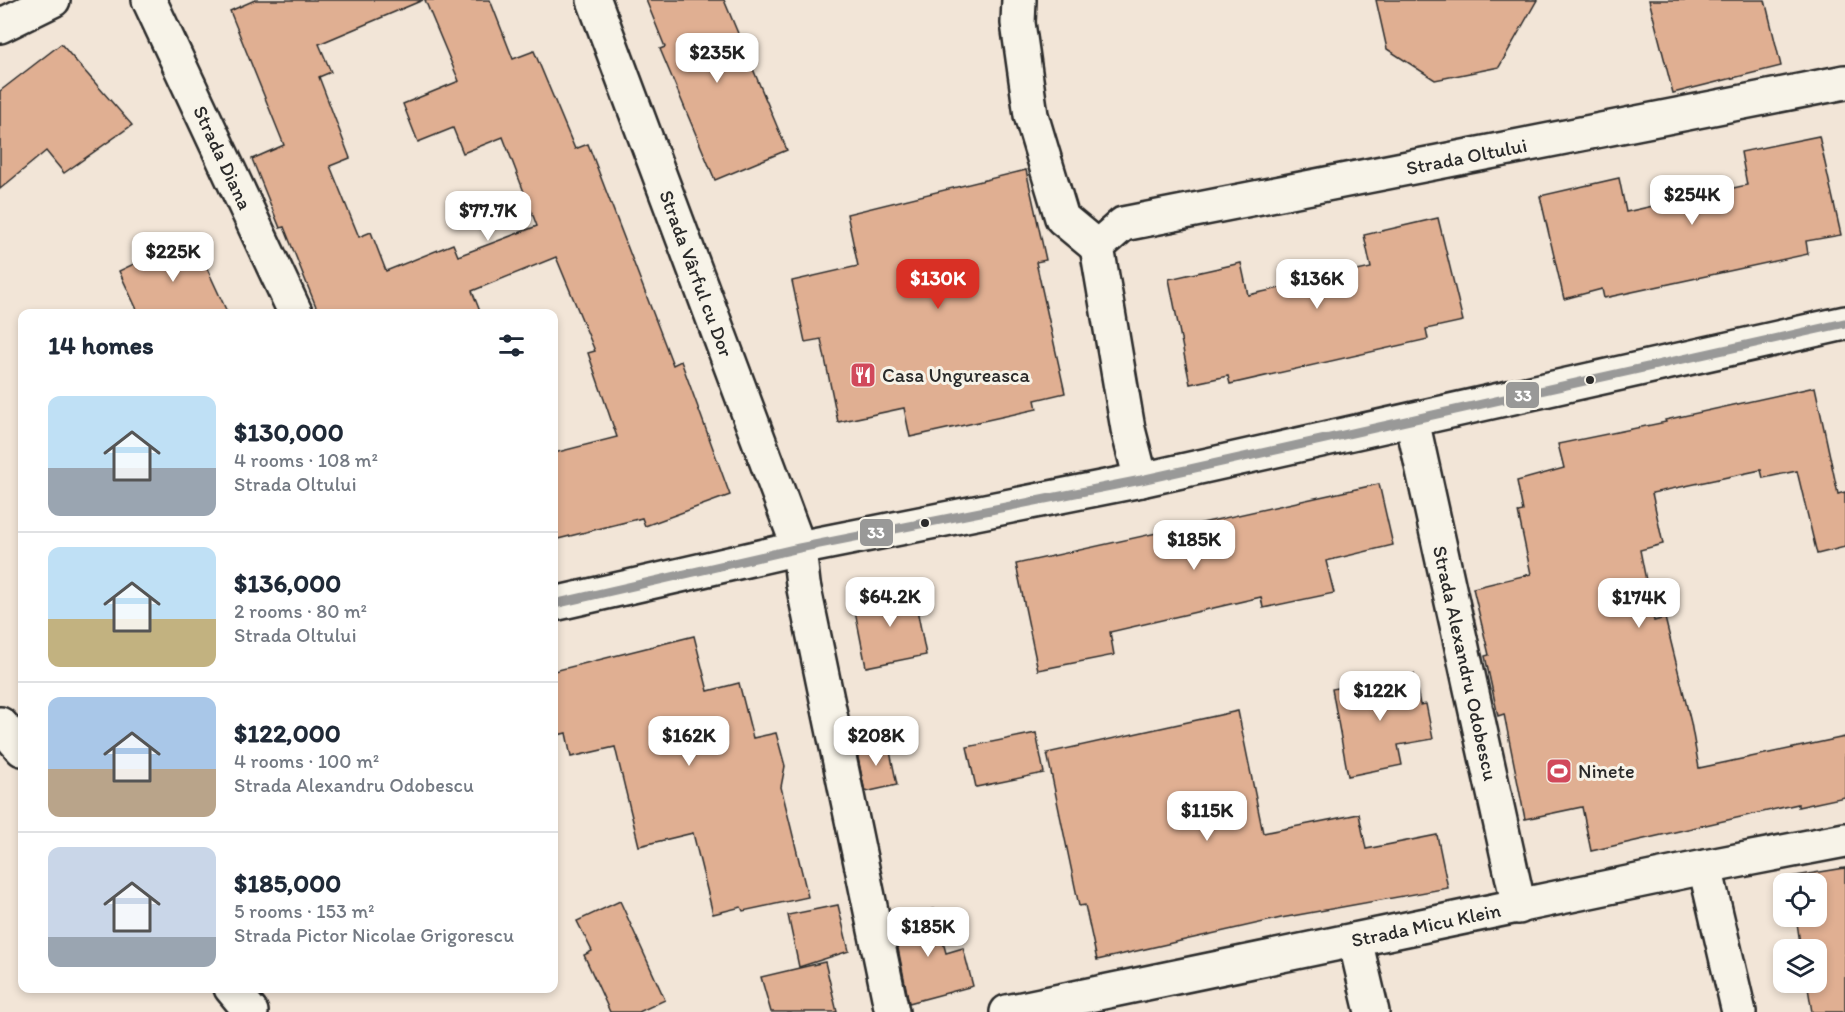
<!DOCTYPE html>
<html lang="en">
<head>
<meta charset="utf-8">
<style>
	body { margin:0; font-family:Itim,sans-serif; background:#f6f6f7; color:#1f2937; height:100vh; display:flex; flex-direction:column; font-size:22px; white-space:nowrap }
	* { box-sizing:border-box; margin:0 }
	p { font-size:20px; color:#747a83 }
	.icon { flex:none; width:33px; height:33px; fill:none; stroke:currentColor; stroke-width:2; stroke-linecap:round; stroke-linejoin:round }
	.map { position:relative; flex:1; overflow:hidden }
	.side { position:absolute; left:18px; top:309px; width:540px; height:684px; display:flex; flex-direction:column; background:#fff; border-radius:12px; box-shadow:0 3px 9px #0003 }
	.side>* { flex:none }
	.controls { position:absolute; left:1773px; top:873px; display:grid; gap:12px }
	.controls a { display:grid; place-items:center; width:54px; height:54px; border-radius:12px; background:#fff; box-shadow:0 3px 9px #0003; font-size:30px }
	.price { position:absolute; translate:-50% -51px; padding:0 14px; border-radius:12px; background:#fff; color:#222; font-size:20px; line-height:39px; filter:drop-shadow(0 2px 3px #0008) }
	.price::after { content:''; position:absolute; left:50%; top:36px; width:18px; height:14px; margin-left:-9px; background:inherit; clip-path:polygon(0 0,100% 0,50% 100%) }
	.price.on { background:#d93025; color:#fff }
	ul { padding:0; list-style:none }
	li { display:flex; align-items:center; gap:18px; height:150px; padding:0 30px }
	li+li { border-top:2px solid #e0e1e3 }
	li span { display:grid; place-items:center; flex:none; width:168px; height:120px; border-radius:12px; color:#555 }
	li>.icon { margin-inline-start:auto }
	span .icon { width:72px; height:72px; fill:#fffc; stroke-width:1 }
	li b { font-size:26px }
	h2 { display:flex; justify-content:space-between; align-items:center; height:72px; padding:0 30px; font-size:26px }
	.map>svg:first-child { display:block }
	.building { fill:#e0af92; stroke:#2b2b2b; stroke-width:1.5 }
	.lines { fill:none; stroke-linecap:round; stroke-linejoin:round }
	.street-casing { stroke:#2b2b2b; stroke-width:38 }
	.secondary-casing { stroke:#2b2b2b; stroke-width:38 }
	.street { stroke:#f7f3e8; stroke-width:33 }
	.secondary { stroke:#f7f3e8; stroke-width:33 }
	.bus-1-casing { stroke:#f7f3e8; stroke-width:14 }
	.bus-1 { stroke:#999998; stroke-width:9 }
	.bus-dot { fill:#2b2b2b; stroke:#f7f3e8; stroke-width:2 }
	.labels { text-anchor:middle; stroke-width:6; stroke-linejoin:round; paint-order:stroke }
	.street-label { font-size:20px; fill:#2b2b2b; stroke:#f7f3e8 }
	.poi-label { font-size:20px; fill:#2b2b2b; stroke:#f7f3e8; text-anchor:start }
	.line-badge { stroke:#f7f3e8; stroke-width:2 }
	.badge-label { font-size:16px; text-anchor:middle; font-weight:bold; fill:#fff }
</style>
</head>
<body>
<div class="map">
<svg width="1845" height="1012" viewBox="0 0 1845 1012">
	<rect width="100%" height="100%" fill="#f2e5d7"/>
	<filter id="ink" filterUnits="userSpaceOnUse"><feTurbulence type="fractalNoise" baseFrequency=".0167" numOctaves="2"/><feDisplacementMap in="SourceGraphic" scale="12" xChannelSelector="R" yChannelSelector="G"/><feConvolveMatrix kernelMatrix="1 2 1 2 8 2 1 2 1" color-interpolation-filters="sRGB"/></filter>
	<g filter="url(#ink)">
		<g class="building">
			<polygon points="255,0 423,0 319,44 331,72 319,77 350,158 330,166 359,237 371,232 386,271 453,244 458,256 537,226 503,137 463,153 453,128 418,142 403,104 459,81 425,0 490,0 513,59 534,51 575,149 588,144 673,365 681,361 730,495 645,526 642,518 554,540 554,453 617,437 588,353 595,351 556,257 472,291 481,314 319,314 284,227 280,228 252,159 284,145 230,11"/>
			<polygon points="646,0 724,0 787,150 715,180 660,49 665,47"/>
			<polygon points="1376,0 1537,0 1499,67 1435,80 1387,49"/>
			<polygon points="1649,0 1765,0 1781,66 1673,93"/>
			<polygon points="61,44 132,125 64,173 46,151 0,189 0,91"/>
			<polygon points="1819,136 1841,235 1806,241 1808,254 1604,298 1602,289 1564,299 1540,196 1619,178 1626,212 1747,185 1741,152"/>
			<polygon points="1026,170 1046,260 1036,262 1065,393 1035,400 1037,409 910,437 904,408 838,422 821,339 805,342 792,281 858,266 847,214"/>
			<polygon points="1438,218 1463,321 1426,329 1428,339 1230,384 1228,376 1190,384 1169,279 1241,263 1248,295 1371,268 1364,235"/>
			<polygon points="192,236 228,314 139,314 119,271"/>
			<polygon points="1815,387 1838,494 1845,492 1845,547 1817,554 1797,471 1763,478 1761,470 1652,493 1663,544 1640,550 1654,621 1665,618 1691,723 1699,768 1845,737 1845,797 1798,807 1798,804 1591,851 1582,807 1525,819 1504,714 1498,716 1485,656 1489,655 1473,588 1531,574 1518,512 1523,511 1517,481 1564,468 1558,444 1666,422 1665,420"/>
			<polygon points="1379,484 1393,545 1326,561 1334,593 1263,608 1261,597 1110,632 1114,655 1038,670 1016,564"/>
			<polygon points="913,589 926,655 866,667 853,601"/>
			<polygon points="694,636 708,691 739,683 753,738 776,733 785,766 781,787 808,897 743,911 741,907 713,914 693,833 639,846 615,747 571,757 566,733 554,736 554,671"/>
			<polygon points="1414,674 1420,705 1426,704 1433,739 1398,745 1402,765 1348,776 1332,689"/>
			<polygon points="1238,711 1263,833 1359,814 1366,849 1437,835 1448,888 1281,918 1097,960 1085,905 1079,906 1047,753"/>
			<polygon points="1036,733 1044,773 976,787 967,747"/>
			<polygon points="888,742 897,785 865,792 856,748"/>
			<polygon points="1845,868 1845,1012 1812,1012 1807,982 1816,982 1816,950 1801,950 1796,916 1816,916 1816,884 1790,884 1789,877"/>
			<polygon points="620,901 665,1000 639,1012 610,1012 584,955 592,951 577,921"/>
			<polygon points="838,905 849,951 799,967 788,915"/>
			<polygon points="934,909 946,953 963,948 973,986 909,1003 892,919"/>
			<polygon points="825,962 837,1012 771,1012 761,977"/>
		</g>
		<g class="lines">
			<g class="street-casing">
				<g id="street">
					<path id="s1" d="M149,0L296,314"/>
					<path id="s2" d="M594,0L799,548L803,584L892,1012"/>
					<polyline points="1019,0 1018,23 1031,115 1062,218 1097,247"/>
					<polyline points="0,26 53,0"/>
					<path id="s3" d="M1412,420L1519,907"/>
					<path id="s4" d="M1141,480L1128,429L1097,247L1123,224L1845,82"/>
					<polyline points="554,604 799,548 1141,480 1845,323"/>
					<polyline points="2,726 22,749"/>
					<polyline points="1705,867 1739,1012"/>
					<polyline points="1355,940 1372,1012"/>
					<polyline points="231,988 251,1012"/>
					<path id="s5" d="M1007,1012L1705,867L1845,840"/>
				</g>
			</g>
			<g class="secondary-casing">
				<polyline id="secondary" points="0,724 2,726"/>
			</g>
			<use href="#street" class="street"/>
			<use href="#secondary" class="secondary"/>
			<g class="bus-1-casing">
				<polyline id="bus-1" points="554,604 799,548 1141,480 1845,323"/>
			</g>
			<use href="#bus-1" class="bus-1"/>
		</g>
	</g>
	<defs>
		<g id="restaurant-square" transform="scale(1.35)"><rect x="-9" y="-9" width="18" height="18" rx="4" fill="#d1495b" stroke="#f7f3e8"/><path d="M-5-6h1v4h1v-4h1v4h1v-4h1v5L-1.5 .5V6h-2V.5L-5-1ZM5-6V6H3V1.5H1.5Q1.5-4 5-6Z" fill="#fff"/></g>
		<g id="stadium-square" transform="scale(1.35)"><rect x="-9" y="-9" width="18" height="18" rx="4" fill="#d1495b" stroke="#f7f3e8"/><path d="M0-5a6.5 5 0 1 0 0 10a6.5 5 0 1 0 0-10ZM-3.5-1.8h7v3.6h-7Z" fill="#fff"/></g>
	</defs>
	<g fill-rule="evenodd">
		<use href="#restaurant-square" x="863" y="375"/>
		<use href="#stadium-square" x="1559" y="771"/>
	</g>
	<g class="bus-dot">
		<circle cx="1590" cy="380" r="5"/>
		<circle cx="925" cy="523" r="5"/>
	</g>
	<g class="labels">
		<g class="street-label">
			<text dy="7" stroke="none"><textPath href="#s4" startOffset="622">Strada Oltului</textPath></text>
			<text dy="7" stroke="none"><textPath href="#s1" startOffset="174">Strada Diana</textPath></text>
			<text dy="7" stroke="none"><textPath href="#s2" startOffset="292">Strada Vârful cu Dor</textPath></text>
			<text dy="7" stroke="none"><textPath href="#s3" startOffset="249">Strada Alexandru Odobescu</textPath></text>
			<text dy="7" stroke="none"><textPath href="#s5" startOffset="428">Strada Micu Klein</textPath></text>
		</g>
		<g class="poi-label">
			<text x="882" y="382">Casa Ungureasca</text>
			<text x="1578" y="778">Ninete</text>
		</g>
	</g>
	<g class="line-badge">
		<rect x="1505" y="381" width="35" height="28" rx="6" fill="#999998"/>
		<rect x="859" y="518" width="35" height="29" rx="6" fill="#999998"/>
	</g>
	<g class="badge-label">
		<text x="1523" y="401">33</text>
		<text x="876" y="538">33</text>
	</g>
</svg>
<div class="controls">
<a><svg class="icon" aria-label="locate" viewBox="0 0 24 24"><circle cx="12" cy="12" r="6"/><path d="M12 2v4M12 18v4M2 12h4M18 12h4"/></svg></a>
<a><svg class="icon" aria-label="layers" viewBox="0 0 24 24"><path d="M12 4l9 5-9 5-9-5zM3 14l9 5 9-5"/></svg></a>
</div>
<b class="price" style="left:717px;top:84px">$235K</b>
<b class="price" style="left:1692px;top:226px">$254K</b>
<b class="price" style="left:488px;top:242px">$77.7K</b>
<b class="price" style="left:173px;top:283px">$225K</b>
<b class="price on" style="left:938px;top:310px">$130K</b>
<b class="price" style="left:1317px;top:310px">$136K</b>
<b class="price" style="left:1194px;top:571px">$185K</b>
<b class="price" style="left:890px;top:628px">$64.2K</b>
<b class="price" style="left:1639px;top:629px">$174K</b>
<b class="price" style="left:1380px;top:722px">$122K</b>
<b class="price" style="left:689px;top:767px">$162K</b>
<b class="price" style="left:876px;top:767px">$208K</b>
<b class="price" style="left:1207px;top:842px">$115K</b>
<b class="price" style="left:928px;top:958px">$185K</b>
<section class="side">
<h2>14 homes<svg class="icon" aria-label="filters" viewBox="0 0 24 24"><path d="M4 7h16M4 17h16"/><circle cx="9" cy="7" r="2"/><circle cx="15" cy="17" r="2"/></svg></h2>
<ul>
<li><span style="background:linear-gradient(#bfe0f5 60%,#9aa5b1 0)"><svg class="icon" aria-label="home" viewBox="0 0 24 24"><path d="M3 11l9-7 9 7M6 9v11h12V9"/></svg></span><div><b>$130,000</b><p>4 rooms · 108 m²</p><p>Strada Oltului</p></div></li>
<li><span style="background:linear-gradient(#bfe0f5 60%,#c2b280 0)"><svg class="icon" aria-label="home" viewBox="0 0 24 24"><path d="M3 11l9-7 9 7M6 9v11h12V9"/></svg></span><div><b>$136,000</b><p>2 rooms · 80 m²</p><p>Strada Oltului</p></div></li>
<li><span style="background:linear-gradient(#a9c7e8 60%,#b9a48a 0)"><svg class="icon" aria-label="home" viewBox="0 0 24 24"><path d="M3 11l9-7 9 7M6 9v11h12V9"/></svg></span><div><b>$122,000</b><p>4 rooms · 100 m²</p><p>Strada Alexandru Odobescu</p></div></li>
<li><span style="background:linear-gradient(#c9d6e8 75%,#9aa5b1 0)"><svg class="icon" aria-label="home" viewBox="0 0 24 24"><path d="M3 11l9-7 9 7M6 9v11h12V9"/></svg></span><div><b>$185,000</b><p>5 rooms · 153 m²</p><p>Strada Pictor Nicolae Grigorescu</p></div></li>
</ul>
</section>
</div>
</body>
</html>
